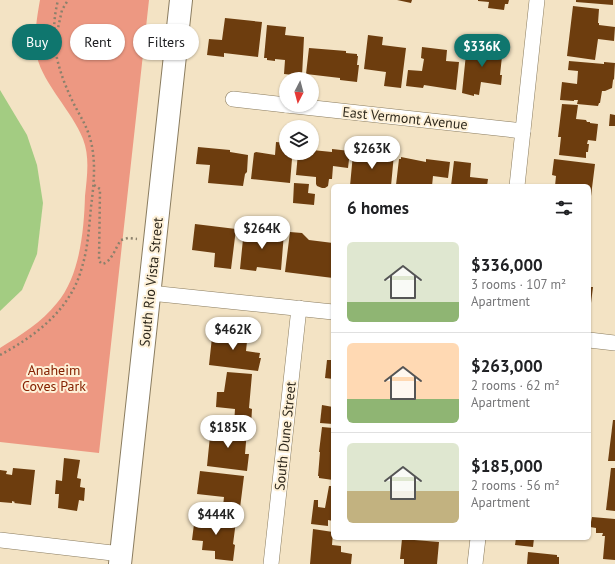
<!DOCTYPE html>
<html lang="en">
<head>
<meta charset="utf-8">
<style>
	body { margin:0; font-family:"PT Sans",sans-serif; background:#f2f2f2; color:#202124; height:100vh; display:flex; flex-direction:column; font-size:15px; white-space:nowrap }
	* { box-sizing:border-box; margin:0 }
	p { font-size:13px; color:#757577 }
	.icon { flex:none; width:22px; height:22px; fill:none; stroke:currentColor; stroke-width:2; stroke-linecap:round; stroke-linejoin:round }
	.map { position:relative; flex:1; overflow:hidden }
	.side { position:absolute; left:331px; top:184px; width:260px; height:356px; display:flex; flex-direction:column; background:#fff; border-radius:6px; box-shadow:0 1px 3px #0004 }
	.side>* { flex:none }
	.top-card { position:absolute; left:12px; top:24px; width:259px; height:36px; display:flex; gap:8px }
	.needle { width:26px; rotate:186deg }
	.tools { position:absolute; left:279px; top:72px; display:grid; gap:8px }
	.tools a { display:grid; place-items:center; width:40px; height:40px; border-radius:50%; background:#fff; box-shadow:0 1px 3px #0004; font-size:20px }
	.price { position:absolute; translate:-50% -34px; padding:0 9px; border-radius:14px; background:#fff; color:#222; font-size:13px; line-height:26px; filter:drop-shadow(0 1px 2px #0008) }
	.price::after { content:''; position:absolute; left:50%; top:24px; width:12px; height:9px; margin-left:-6px; background:inherit; clip-path:polygon(0 0,100% 0,50% 100%) }
	.price.on { background:#0f766e; color:#fff }
	ul { padding:0; list-style:none }
	li { display:flex; align-items:center; gap:12px; height:100px; padding:0 16px }
	li+li { border-top:1px solid #e0e0e0 }
	li span { display:grid; place-items:center; flex:none; width:112px; height:80px; border-radius:6px; color:#555 }
	li>.icon { margin-inline-start:auto }
	span .icon { width:48px; height:48px; fill:#fffc; stroke-width:1 }
	li b { font-size:17px }
	h2 { display:flex; justify-content:space-between; align-items:center; height:48px; padding:0 16px; font-size:17px }
	.chip { padding:0 14px; border-radius:18px; background:#fff; box-shadow:0 1px 3px #0004; font-size:14px; line-height:36px }
	.chip.on { background:#0f766e; color:#fff }
	.map>svg:first-child { display:block }
	.green { fill:#ed9882 }
	.water { fill:#a3cc82 }
	.building { fill:#6d3d0e }
	.lines { fill:none; stroke-linecap:round; stroke-linejoin:round }
	.street-casing { stroke:#8a7c5f; stroke-width:16 }
	.secondary-casing { stroke:#8a7c5f; stroke-width:24 }
	.path { stroke:#8c816c; stroke-width:2.5; stroke-dasharray:2 3; stroke-linecap:butt }
	.street { stroke:#fff; stroke-width:15 }
	.secondary { stroke:#fff; stroke-width:22 }
	.labels { text-anchor:middle; stroke-width:4; stroke-linejoin:round; paint-order:stroke }
	.street-label { font-size:14px; fill:#2f291d; stroke:#fef1d8 }
	.park-label { font-size:14px; fill:#852100; stroke:#fef1d8 }
</style>
</head>
<body>
<div class="map">
<svg width="615" height="564" viewBox="0 0 615 564">
	<rect width="100%" height="100%" fill="#f3e3c4"/>
	<path class="green" d="M40,0H149L99,453L0,442V348C21,335 42,322 57,303C80,276 84,230 85,196C87,177 90,157 83,139C72,111 44,85 37,57C33,41 37,17 40,0Z"/>
	<polygon class="water" points="0,90 27,135 37,165 43,203 37,254 22,290 0,311"/>
	<g class="building">
		<polygon points="397,0 412,0 411,3"/>
		<polygon points="478,0 509,0 508,4 505,4 504,10 488,8 489,2 478,1"/>
		<polygon points="576,0 613,0 613,5 576,2"/>
		<polygon points="573,6 599,9 598,23 599,23 599,25 615,27 614,41 598,39 595,60 567,56"/>
		<polygon points="225,18 262,22 258,57 224,53 224,57 207,55 209,39 222,40"/>
		<polygon points="267,25 286,27 285,35 304,37 302,76 284,74 285,60 275,59 275,61 267,60 267,58 264,58"/>
		<polygon points="368,35 383,37 382,45 406,48 401,88 384,86 386,72 364,69"/>
		<polygon points="474,43 503,47 500,75 502,75 501,85 481,82 479,95 474,94 474,96 462,93 466,54 473,55"/>
		<polygon points="422,47 447,50 446,61 459,62 456,90 424,85 423,88 406,86 408,70 422,71 424,59 421,58"/>
		<polygon points="309,48 346,51 346,53 357,54 357,56 358,56 357,65 359,65 357,82 340,80 340,78 306,74"/>
		<polygon points="569,61 604,64 604,62 615,63 614,79 613,80 612,88 605,91 602,91 600,103 599,103 598,106 577,104 578,100 574,100 574,101 560,100 562,82 577,84 578,71 568,70"/>
		<polygon points="562,104 578,105 576,119 586,120 587,122 590,122 590,123 598,124 596,141 588,140 587,144 589,144 588,152 586,152 586,158 559,155 561,137 558,137"/>
		<polygon points="610,114 615,115 615,126 609,126"/>
		<polygon points="276,142 286,143 286,153 294,153 293,159 292,159 290,183 251,179 254,153 256,152 275,155"/>
		<polygon points="198,147 230,150 230,152 248,155 247,172 245,174 243,186 208,183 210,165 196,164"/>
		<polygon points="332,149 350,151 348,168 333,166 332,179 329,179 328,186 325,188 322,188 317,186 316,184 316,177 296,175 298,153 312,153 312,150 332,152"/>
		<polygon points="378,152 394,154 391,186 350,186 353,154 378,156"/>
		<polygon points="401,157 426,162 426,159 450,162 448,178 433,176 432,186 396,185 399,159 401,159"/>
		<polygon points="554,159 595,164 590,204 589,186 555,186 556,176 552,175"/>
		<polygon points="454,161 471,163 470,177 488,179 487,186 451,186"/>
		<polygon points="294,183 309,184 308,193 315,194 314,205 293,203"/>
		<polygon points="195,224 236,229 231,269 214,267 215,253 192,250"/>
		<polygon points="244,229 284,233 281,270 257,267 256,271 240,269"/>
		<polygon points="290,232 302,233 309,240 333,243 333,278 285,272"/>
		<polygon points="589,287 593,287 590,311 589,311"/>
		<polygon points="213,328 248,332 246,351 260,353 259,358 261,358 258,371 209,365"/>
		<polygon points="327,360 333,360 333,379 325,378"/>
		<polygon points="227,372 252,374 249,408 252,409 251,426 234,424 235,409 216,407 217,392 224,392"/>
		<polygon points="322,405 333,407 333,424 320,423"/>
		<polygon points="613,420 615,420 615,461 608,461"/>
		<polygon points="211,426 247,430 245,454 249,454 247,471 207,466"/>
		<polygon points="322,427 333,428 333,480 319,478 319,476 318,476 320,452 319,452"/>
		<polygon points="64,458 80,460 77,478 81,479 80,487 85,488 84,501 79,500 77,511 58,508 59,494 55,494 56,480 62,481"/>
		<polygon points="13,468 35,470 31,505 14,503 15,502 12,501 12,503 0,502 0,470 7,471 6,474 12,475"/>
		<polygon points="611,468 615,468 615,511 606,510"/>
		<polygon points="200,471 244,476 239,516 222,515 224,497 197,494"/>
		<polygon points="329,486 333,486 333,521 328,520 328,526 311,524 314,500 318,500 318,507 325,508"/>
		<polygon points="195,516 236,521 233,544 235,545 233,561 215,559 215,551 202,550 203,541 192,540"/>
		<polygon points="592,517 615,519 615,560 603,559 605,536 602,536 603,533 596,533 596,528 590,527"/>
		<polygon points="313,529 333,532 332,545 341,546 341,552 352,554 351,564 310,564"/>
		<polygon points="516,538 534,538 533,547 515,545"/>
		<polygon points="402,539 439,542 437,564 404,564 404,559 400,559"/>
		<polygon points="528,552 557,555 557,557 559,557 559,564 527,564"/>
	</g>
	<g class="lines">
		<g class="street-casing">
			<g id="street">
				<polyline points="233,99 286,105"/>
				<polyline points="286,105 523,131"/>
				<polyline points="517,186 537,0"/>
				<polyline points="150,293 333,312"/>
				<polyline points="589,340 615,343"/>
				<polyline points="0,540 121,554"/>
				<polyline points="271,564 299,308"/>
				<polyline points="475,564 478,538"/>
			</g>
		</g>
		<g class="secondary-casing">
			<polyline id="secondary" points="120,564 181,0"/>
		</g>
		<g class="path">
			<polyline points="54,29 58,28 62,10 68,0"/>
			<path d="M94,185L100,189L99,261L102,264C112,262 115,248 121,240L128,238L137,239"/>
			<path d="M0,355C37,335 71,309 82,267C88,248 89,227 91,207C94,183 97,156 88,132C84,121 77,111 72,100C56,66 49,37 58,0"/>
		</g>
		<use href="#street" class="street"/>
		<use href="#secondary" class="secondary"/>
	</g>
	<g class="labels">
		<g class="street-label">
			<text transform="translate(405 118) rotate(6)" y="5">East Vermont Avenue</text>
			<text transform="translate(151 282) rotate(-84)" y="5">South Rio Vista Street</text>
			<text transform="translate(285 436) rotate(-84)" y="5">South Dune Street</text>
		</g>
		<g class="park-label">
			<text x="54" y="375">Anaheim<tspan x="54" dy="16">Coves Park</tspan></text>
		</g>
	</g>
</svg>
<div class="tools">
<a><svg class="needle" viewBox="-14 -14 28 28"><path d="M0-13l5 13h-10z" fill="#e53935"/><path d="M0 13l5-13h-10z" fill="#757577"/></svg></a>
<a><svg class="icon" aria-label="layers" viewBox="0 0 24 24"><path d="M12 4l9 5-9 5-9-5zM3 14l9 5 9-5"/></svg></a>
</div>
<b class="price on" style="left:482px;top:68px">$336K</b>
<b class="price" style="left:372px;top:170px">$263K</b>
<b class="price" style="left:262px;top:250px">$264K</b>
<b class="price" style="left:233px;top:351px">$462K</b>
<b class="price" style="left:228px;top:449px">$185K</b>
<b class="price" style="left:216px;top:536px">$444K</b>
<div class="top-card">
<a class="chip on">Buy</a>
<a class="chip">Rent</a>
<a class="chip">Filters</a>
</div>
<section class="side">
<h2>6 homes<svg class="icon" aria-label="filters" viewBox="0 0 24 24"><path d="M4 7h16M4 17h16"/><circle cx="9" cy="7" r="2"/><circle cx="15" cy="17" r="2"/></svg></h2>
<ul>
<li><span style="background:linear-gradient(#dfe7d0 75%,#8fb573 0)"><svg class="icon" aria-label="home" viewBox="0 0 24 24"><path d="M3 11l9-7 9 7M6 9v11h12V9"/></svg></span><div><b>$336,000</b><p>3 rooms · 107 m²</p><p>Apartment</p></div></li>
<li><span style="background:linear-gradient(#ffd9b3 70%,#8fb573 0)"><svg class="icon" aria-label="home" viewBox="0 0 24 24"><path d="M3 11l9-7 9 7M6 9v11h12V9"/></svg></span><div><b>$263,000</b><p>2 rooms · 62 m²</p><p>Apartment</p></div></li>
<li><span style="background:linear-gradient(#dfe7d0 60%,#c2b280 0)"><svg class="icon" aria-label="home" viewBox="0 0 24 24"><path d="M3 11l9-7 9 7M6 9v11h12V9"/></svg></span><div><b>$185,000</b><p>2 rooms · 56 m²</p><p>Apartment</p></div></li>
</ul>
</section>
</div>
</body>
</html>
